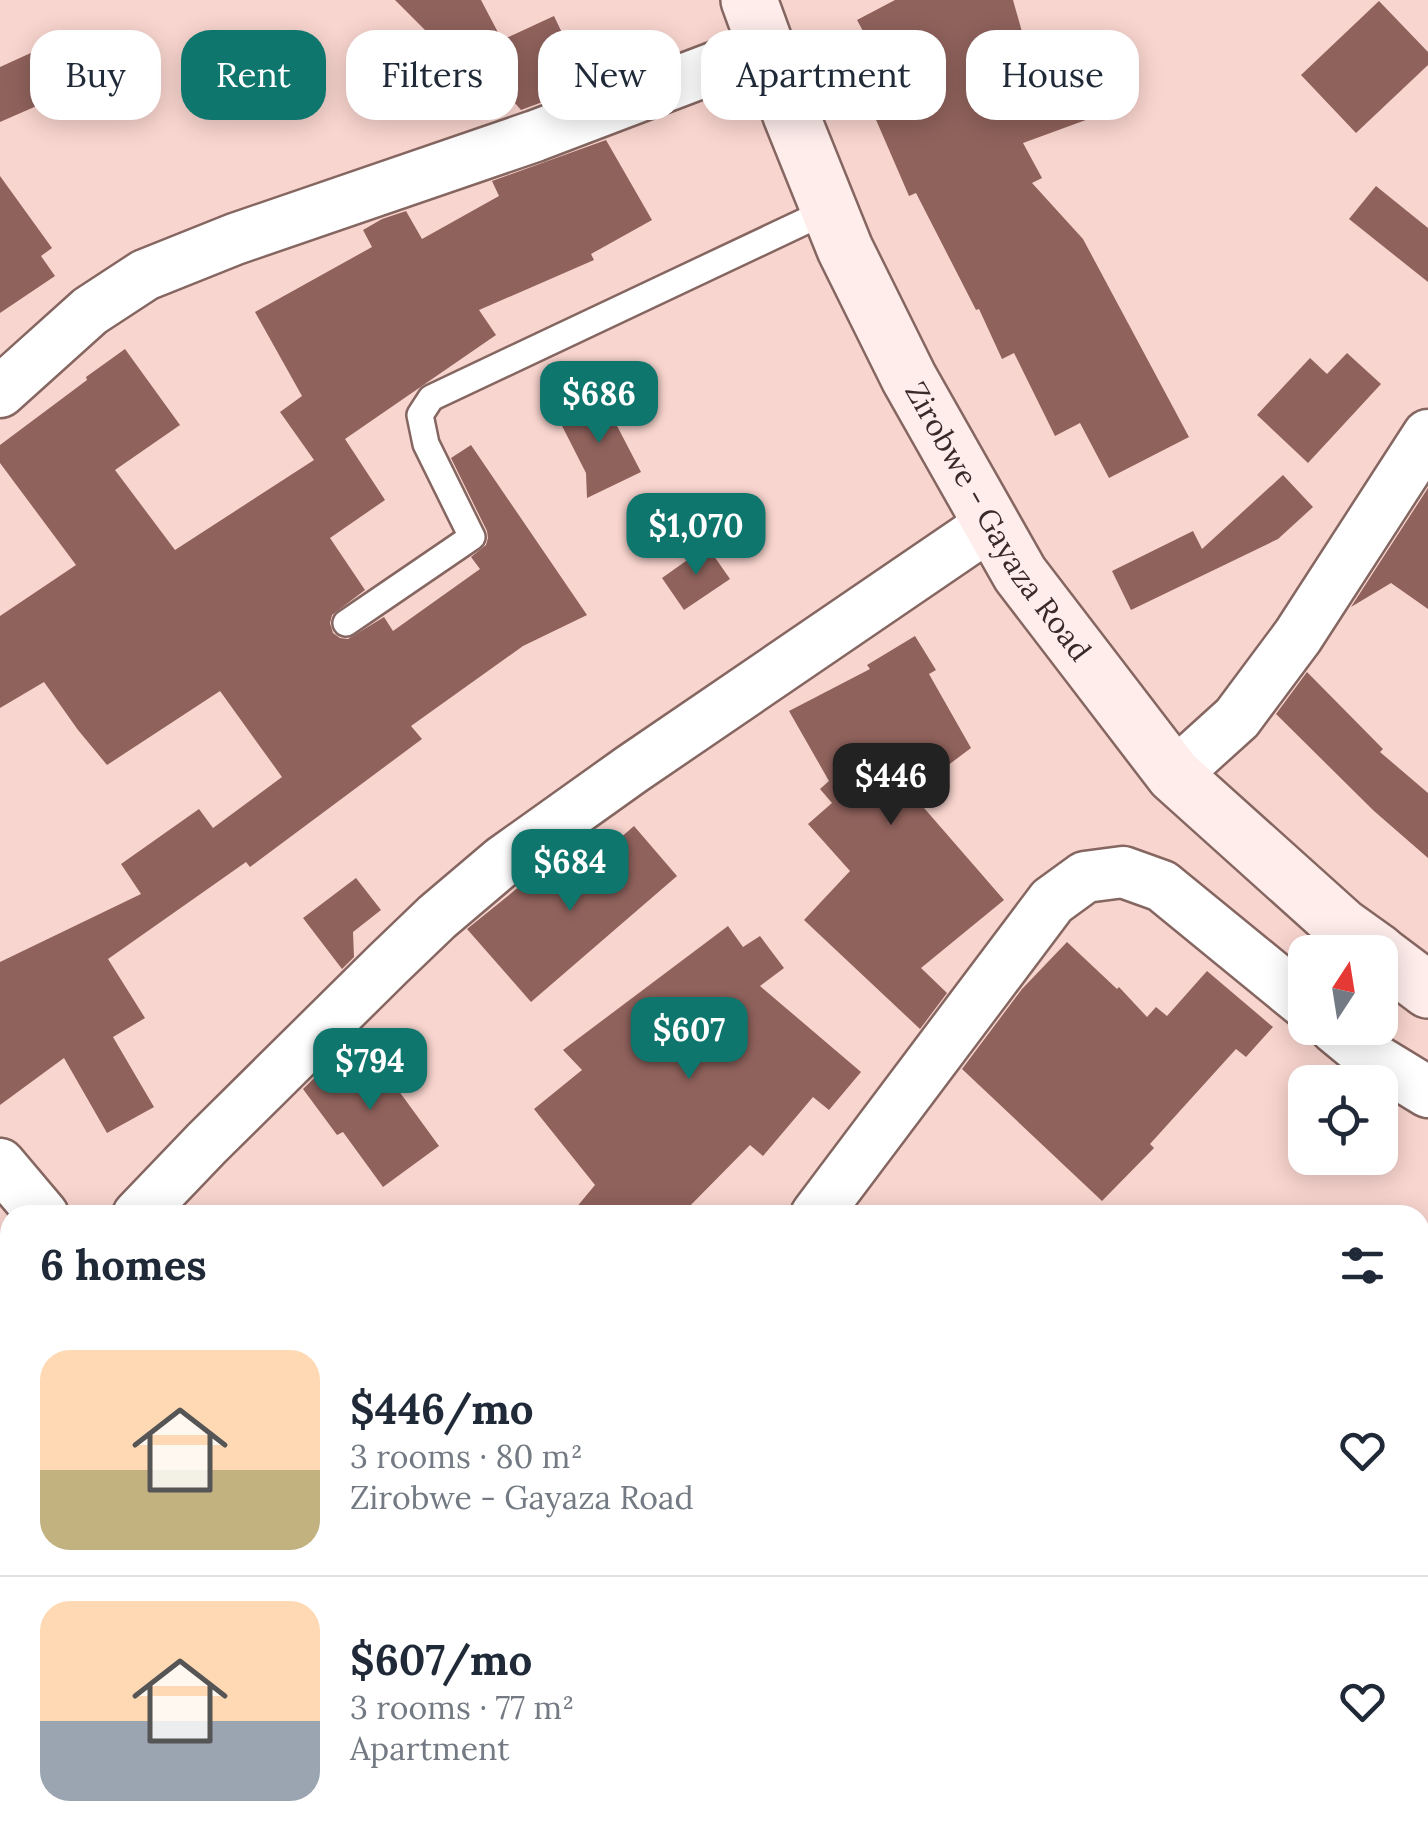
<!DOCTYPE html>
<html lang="en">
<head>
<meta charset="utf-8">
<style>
	body { margin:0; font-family:Lora,serif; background:#f2f2f3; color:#1f2937; height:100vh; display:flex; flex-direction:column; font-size:38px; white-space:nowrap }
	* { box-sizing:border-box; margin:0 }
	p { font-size:32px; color:#747a83 }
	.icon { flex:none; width:55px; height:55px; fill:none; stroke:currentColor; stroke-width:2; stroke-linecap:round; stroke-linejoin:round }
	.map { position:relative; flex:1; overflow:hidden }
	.drawer { position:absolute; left:0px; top:1205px; width:1430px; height:642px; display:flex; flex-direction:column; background:#fff; border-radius:30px 30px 0 0; box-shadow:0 5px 25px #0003 }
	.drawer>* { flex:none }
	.top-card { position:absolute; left:30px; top:30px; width:1370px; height:90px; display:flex; gap:20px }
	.needle { width:65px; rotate:12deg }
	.buttons { position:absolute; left:1288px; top:935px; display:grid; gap:20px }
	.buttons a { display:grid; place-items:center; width:110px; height:110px; border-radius:20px; background:#fff; box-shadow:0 5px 25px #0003; font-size:50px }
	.price { position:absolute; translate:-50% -85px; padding:0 22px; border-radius:20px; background:#0f766e; color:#fff; font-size:32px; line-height:65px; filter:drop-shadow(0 2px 5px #0008) }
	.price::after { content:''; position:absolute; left:50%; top:60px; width:30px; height:22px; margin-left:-15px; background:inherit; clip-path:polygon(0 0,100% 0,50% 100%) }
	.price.active { background:#222; color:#fff }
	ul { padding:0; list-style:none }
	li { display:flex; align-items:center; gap:30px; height:250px; padding:0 40px }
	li+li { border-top:2px solid #e0e1e3 }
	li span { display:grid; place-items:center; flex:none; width:280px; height:200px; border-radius:30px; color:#555 }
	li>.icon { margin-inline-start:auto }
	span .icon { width:120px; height:120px; fill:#fffc; stroke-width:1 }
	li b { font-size:42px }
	h2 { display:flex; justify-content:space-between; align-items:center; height:120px; padding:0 40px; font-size:42px }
	.chip { padding:0 35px; border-radius:30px; background:#fff; box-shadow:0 5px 25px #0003; font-size:35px; line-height:90px }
	.chip.active { background:#0f766e; color:#fff }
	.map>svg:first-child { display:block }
	.building { fill:#90625c }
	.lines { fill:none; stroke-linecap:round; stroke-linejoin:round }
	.lane-casing { stroke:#856661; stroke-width:30 }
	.street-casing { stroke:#856661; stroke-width:55 }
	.secondary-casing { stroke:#856661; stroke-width:60 }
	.lane { stroke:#fff; stroke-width:25 }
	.street { stroke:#fff; stroke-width:50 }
	.secondary { stroke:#feedeb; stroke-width:55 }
	.labels { text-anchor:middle; stroke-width:10; stroke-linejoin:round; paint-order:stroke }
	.street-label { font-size:30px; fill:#382a28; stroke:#fce6e2 }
</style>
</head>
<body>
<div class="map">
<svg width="1428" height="1846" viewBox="0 0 1428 1846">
	<rect width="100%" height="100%" fill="#f9d5cf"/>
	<g class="building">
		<polygon points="395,0 481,0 502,40 554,16 584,79 574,84 577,89 521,110 464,44 446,51"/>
		<polygon points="895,0 1013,0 1026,46 1062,33 1094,117 1023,143 1042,178 1032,183 1083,239 1189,437 1109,478 1080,423 1055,436 1014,353 1002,359 979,309 976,310 916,193 909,196 864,92 890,81 857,20"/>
		<polygon points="1379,1 1428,52 1428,65 1356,133 1301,75"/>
		<polygon points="44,47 64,94 0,122 0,67"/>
		<polygon points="606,140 652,220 591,254 594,260 479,310 496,335 345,439 385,500 330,538 365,590 332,615 330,623 333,633 340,638 348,639 384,617 393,631 480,569 471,557 486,545 488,538 487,531 451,458 471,445 587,615 523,646 411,726 422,739 250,867 246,862 108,959 145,1018 113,1037 154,1107 107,1133 64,1058 0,1105 0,962 141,894 121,864 199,809 213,828 282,777 220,691 107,765 78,730 44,682 0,708 0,616 76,565 0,463 0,445 87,380 86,377 125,349 180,425 115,470 175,550 314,460 280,412 302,396 255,312 372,247 363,230 382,219 406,211 422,239 499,196 492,181"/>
		<polygon points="0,176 52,248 41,256 55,276 0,313"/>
		<polygon points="1376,186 1428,228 1428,282 1349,219"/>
		<polygon points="1347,353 1381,384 1308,463 1257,415 1310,358 1327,374"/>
		<polygon points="602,397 641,472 587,498 586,473 558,418"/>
		<polygon points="1283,475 1313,507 1278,539 1131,610 1112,571 1193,531 1202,549"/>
		<polygon points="1428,488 1428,609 1391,583 1351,607"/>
		<polygon points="707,546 730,579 684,610 662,578"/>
		<polygon points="915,636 936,670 929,674 971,748 911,793 1004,900 921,968 947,993 920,1029 804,920 850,871 808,824 832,803 820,789 829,781 789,711 870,669 867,665"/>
		<polygon points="1307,672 1383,749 1380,752 1428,793 1428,858 1374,811 1276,714"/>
		<polygon points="634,826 677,876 531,1002 467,929 541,869 559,891"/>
		<polygon points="356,878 381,910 353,932 354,957 342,969 303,918"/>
		<polygon points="728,926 743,947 760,936 784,968 760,986 861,1072 829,1110 813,1097 763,1156 750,1145 681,1215 570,1215 595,1185 534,1109 582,1070 563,1050"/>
		<polygon points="1067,942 1117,989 1119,987 1147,1017 1156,1007 1167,1016 1207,971 1273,1027 1246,1057 1236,1049 1150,1144 1154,1148 1102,1201 962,1069 1022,989"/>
		<polygon points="358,1035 439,1146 383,1187 343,1132 337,1135 303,1089"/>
	</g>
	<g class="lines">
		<g class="lane-casing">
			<polyline id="lane" points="346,623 472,537 426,444 420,415 431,398 829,210"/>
		</g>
		<g class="street-casing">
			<g id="street">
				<polyline points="0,392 90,311 145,275 235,239 535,136 766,48"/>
				<polyline points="1174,775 1237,718 1298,636 1428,435"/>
				<polyline points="1335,1028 1369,1056 1428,1092"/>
				<polyline points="0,1164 43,1215"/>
				<polyline points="138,1215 207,1143 387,965 437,917 503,861 632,769 991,524"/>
				<polyline points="816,1215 1052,901 1085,877 1123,872 1162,886 1305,1003"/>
				<polyline points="0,1375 10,1363"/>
				<polyline points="0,1563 10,1572"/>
				<polyline points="303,1838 312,1846"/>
				<polyline points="357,1846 363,1838"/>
			</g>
		</g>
		<g class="secondary-casing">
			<g id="secondary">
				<path id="s1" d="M749,0L791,115L845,249L909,378L1020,574L1174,775L1343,927L1378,952"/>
				<polyline points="1380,954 1428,990"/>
			</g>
		</g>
		<use href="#lane" class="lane"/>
		<use href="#street" class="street"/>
		<use href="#secondary" class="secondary"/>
	</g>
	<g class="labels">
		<g class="street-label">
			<text dy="10" stroke="none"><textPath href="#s1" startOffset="580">Zirobwe - Gayaza Road</textPath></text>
		</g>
	</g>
</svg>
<div class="buttons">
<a><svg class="needle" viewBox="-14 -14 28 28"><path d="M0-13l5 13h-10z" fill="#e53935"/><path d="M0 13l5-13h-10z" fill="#747a83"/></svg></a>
<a><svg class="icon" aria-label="locate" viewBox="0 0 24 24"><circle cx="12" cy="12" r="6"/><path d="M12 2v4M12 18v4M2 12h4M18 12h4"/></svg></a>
</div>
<b class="price" style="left:599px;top:446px">$686</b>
<b class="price" style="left:696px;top:578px">$1,070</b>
<b class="price active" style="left:891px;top:828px">$446</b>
<b class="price" style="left:570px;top:914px">$684</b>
<b class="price" style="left:689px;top:1082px">$607</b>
<b class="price" style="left:370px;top:1113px">$794</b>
<div class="top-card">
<a class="chip">Buy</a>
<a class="chip active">Rent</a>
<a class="chip">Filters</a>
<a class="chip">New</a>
<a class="chip">Apartment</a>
<a class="chip">House</a>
</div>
<section class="drawer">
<h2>6 homes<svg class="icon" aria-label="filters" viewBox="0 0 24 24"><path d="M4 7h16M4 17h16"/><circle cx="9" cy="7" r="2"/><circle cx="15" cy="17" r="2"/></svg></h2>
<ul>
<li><span style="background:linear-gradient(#ffd9b3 60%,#c2b280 0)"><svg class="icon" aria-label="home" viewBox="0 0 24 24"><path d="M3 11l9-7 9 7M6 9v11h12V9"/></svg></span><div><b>$446/mo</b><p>3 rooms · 80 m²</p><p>Zirobwe - Gayaza Road</p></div><svg class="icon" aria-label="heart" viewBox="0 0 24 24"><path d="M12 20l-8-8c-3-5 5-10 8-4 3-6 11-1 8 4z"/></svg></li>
<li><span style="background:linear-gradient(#ffd9b3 60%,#9aa5b1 0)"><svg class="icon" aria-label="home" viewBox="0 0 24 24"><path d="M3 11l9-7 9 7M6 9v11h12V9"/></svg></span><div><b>$607/mo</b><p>3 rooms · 77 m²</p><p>Apartment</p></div><svg class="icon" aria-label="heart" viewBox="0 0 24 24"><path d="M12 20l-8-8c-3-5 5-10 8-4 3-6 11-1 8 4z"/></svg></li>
</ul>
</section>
</div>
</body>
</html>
